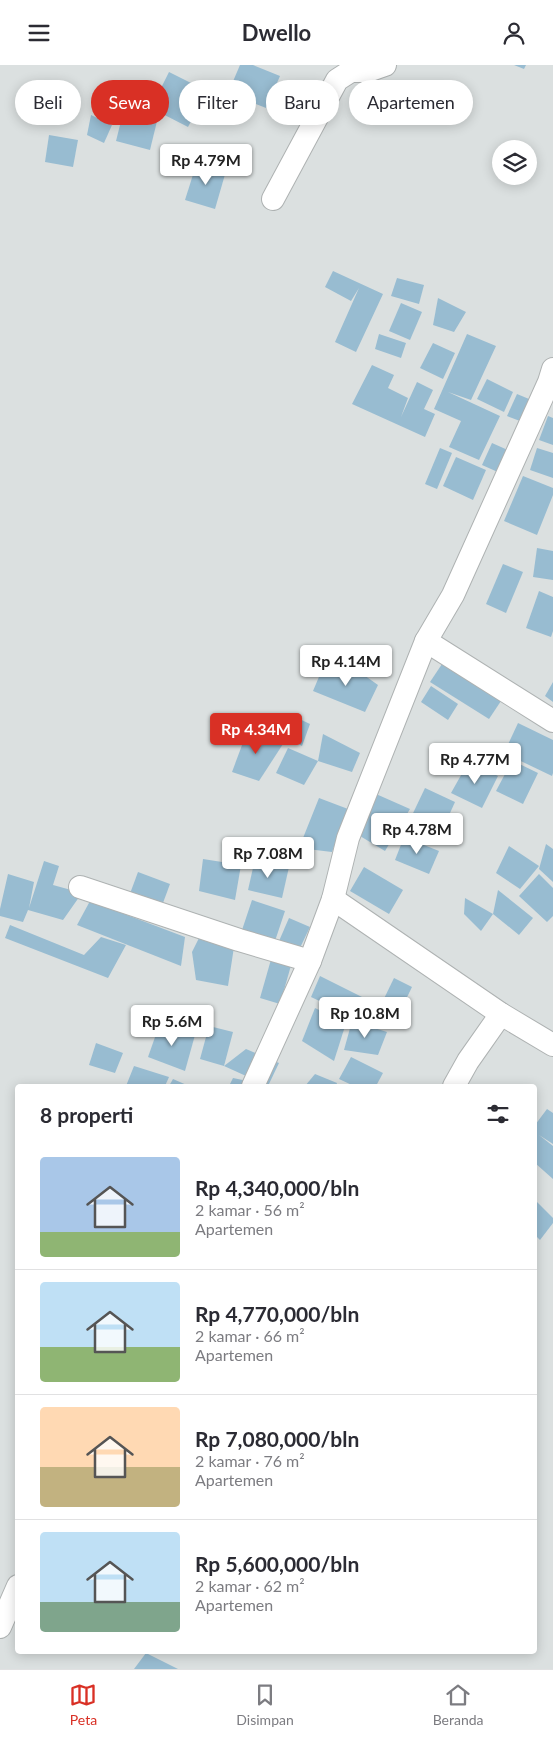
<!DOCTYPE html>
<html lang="id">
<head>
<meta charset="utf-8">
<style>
	body { margin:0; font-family:Lato,sans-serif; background:#f7f7f7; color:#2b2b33; height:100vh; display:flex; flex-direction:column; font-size:19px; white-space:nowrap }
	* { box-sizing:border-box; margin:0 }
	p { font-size:16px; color:#7c7c81 }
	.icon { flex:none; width:28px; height:28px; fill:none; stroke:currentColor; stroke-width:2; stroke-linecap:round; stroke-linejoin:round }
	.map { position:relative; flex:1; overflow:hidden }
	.drawer { position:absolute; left:15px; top:1019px; width:522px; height:570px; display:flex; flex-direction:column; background:#fff; border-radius:5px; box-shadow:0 2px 12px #0003 }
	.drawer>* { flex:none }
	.top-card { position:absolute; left:15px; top:15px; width:524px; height:45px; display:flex; gap:10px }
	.tools { position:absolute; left:492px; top:75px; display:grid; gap:10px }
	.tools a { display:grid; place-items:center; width:45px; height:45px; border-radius:50%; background:#fff; box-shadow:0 2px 12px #0003; font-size:25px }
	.price { position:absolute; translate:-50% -42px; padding:0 11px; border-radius:5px; background:#fff; color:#222; font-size:16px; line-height:32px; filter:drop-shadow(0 1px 2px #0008) }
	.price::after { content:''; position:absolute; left:50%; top:30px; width:15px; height:11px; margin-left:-8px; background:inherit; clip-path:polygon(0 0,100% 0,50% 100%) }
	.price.selected { background:#d93025; color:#fff }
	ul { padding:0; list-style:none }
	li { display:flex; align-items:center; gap:15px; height:125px; padding:0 25px }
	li+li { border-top:1px solid #e1e1e2 }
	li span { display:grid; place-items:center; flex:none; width:140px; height:100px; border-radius:5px; color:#555 }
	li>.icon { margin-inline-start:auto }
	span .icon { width:60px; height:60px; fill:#fffc; stroke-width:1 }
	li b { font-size:21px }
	h2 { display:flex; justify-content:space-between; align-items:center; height:60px; padding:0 25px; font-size:21px }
	.tag { padding:0 18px; border-radius:22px; background:#fff; box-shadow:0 2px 12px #0003; font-size:18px; line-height:45px }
	.tag.selected { background:#d93025; color:#fff }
	header { display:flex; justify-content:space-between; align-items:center; height:65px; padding:0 25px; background:#fff; font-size:22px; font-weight:700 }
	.menu { display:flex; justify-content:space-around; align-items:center; height:70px; border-top:1px solid #e1e1e2; background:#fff; font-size:14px; color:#7c7c81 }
	.menu a { display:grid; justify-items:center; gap:2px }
	.menu .selected { color:#d93025 }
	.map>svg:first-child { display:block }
	.building { fill:#98bcd1 }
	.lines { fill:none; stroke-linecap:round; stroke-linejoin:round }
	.street-casing { stroke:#aeb2b2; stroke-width:24 }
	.street { stroke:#fff; stroke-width:22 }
</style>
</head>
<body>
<header><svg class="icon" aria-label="menu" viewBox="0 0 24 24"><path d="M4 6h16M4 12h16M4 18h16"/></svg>Dwello<svg class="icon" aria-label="person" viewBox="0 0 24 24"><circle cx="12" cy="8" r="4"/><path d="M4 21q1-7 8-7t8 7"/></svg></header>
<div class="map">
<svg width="553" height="1604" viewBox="0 0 553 1604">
	<rect width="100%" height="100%" fill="#dbe0e0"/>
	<g class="building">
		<polygon points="240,0 253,0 280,11 266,43 228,28"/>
		<polygon points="514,0 526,0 524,4"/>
		<polygon points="169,7 207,26 188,62 151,43"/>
		<polygon points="125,40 159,48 150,85 116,76"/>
		<polygon points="91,50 112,60 104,78 87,70"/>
		<polygon points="49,70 78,75 73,102 45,97"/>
		<polygon points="197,97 226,106 215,144 185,135"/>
		<polygon points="333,206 383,229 356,287 335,277 359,223 351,236 325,222"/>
		<polygon points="397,213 424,220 419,239 391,231"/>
		<polygon points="438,233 466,247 454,267 433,260"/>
		<polygon points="401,238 422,247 410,275 389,266"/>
		<polygon points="379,269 406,278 401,293 375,284"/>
		<polygon points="467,269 496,281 471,335 448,327 500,351 479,395 449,382 461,356 434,344"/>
		<polygon points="433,278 455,288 443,314 420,303"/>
		<polygon points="372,300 394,310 388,323 408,333 401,352 417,317 433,325 424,344 435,349 425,372 352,339"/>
		<polygon points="487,314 513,327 504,347 477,334"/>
		<polygon points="517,329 529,334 520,356 507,351"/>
		<polygon points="548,351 553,353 553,380 539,375"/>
		<polygon points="492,378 510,386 500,408 482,400"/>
		<polygon points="440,383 452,388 437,424 425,419"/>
		<polygon points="537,383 553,388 553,413 530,405"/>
		<polygon points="456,392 486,405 473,435 443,421"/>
		<polygon points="523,411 553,423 553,430 537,470 504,456"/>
		<polygon points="537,483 553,486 553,515 533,512"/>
		<polygon points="503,499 523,507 506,548 486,539"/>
		<polygon points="539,526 553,532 553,566 551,572 526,563"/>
		<polygon points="444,596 503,633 489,654 430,617"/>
		<polygon points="324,600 349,607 354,603 378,620 365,647 313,626"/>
		<polygon points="553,617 553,637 545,631"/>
		<polygon points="431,621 458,639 448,655 421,637"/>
		<polygon points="289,649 310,659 302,681 280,669"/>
		<polygon points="518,658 553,675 553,708 552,711 504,688"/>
		<polygon points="248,664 283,679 259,716 232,707"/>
		<polygon points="323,669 360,688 352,707 318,696"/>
		<polygon points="288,683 318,696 304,720 276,708"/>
		<polygon points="503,691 538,708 523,739 496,726 505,709 490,701"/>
		<polygon points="469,696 498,711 482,743 451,728"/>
		<polygon points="425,723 455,737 436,779 405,765"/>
		<polygon points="376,729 410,744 385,786 355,768"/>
		<polygon points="319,733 348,744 332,787 299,783"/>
		<polygon points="404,772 439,786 429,809 395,795"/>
		<polygon points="546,779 553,784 553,817 539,804"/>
		<polygon points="509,781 539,801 520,824 496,808"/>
		<polygon points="203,794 241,800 235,835 199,826"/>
		<polygon points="255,794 289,802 282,833 248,825"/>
		<polygon points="44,796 59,801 53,820 82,828 63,855 28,845 23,857 0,851 0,844 8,809 34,817 29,843"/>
		<polygon points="364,802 403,825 389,849 350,826"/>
		<polygon points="138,807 170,819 160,846 128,834"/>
		<polygon points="539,809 553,823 553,851 547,857 519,831"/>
		<polygon points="498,825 533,853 519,870 493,849"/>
		<polygon points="465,833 493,849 481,866 464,849"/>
		<polygon points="252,835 285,846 275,876 242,865"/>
		<polygon points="90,836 185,872 181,901 77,860"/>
		<polygon points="289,853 310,862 299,885 279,876"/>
		<polygon points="10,860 84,890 101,872 126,880 108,913 5,873"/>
		<polygon points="199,873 234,882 228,921 196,915 192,887"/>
		<polygon points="272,891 292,897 280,939 260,933"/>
		<polygon points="320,911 370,936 366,953 349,950 311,932"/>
		<polygon points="394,913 412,922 396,955 378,946"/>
		<polygon points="315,943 346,958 334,996 302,976"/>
		<polygon points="352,956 387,967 378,990 344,985"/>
		<polygon points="160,958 195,970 185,1006 148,992"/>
		<polygon points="209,961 233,967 224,1001 200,994"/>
		<polygon points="96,978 123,988 115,1008 89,1000"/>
		<polygon points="246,984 279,998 268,1021 224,1001"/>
		<polygon points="351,992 383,1008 376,1021 354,1021 339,1014"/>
		<polygon points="134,1001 169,1012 165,1021 126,1021"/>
		<polygon points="315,1009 337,1018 336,1021 305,1021"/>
		<polygon points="233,1013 267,1020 267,1021 229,1021"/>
		<polygon points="173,1014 189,1021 169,1021"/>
		<polygon points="547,1044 553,1048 553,1079 539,1070 553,1081 553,1114 535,1098 535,1060"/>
		<polygon points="535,1135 553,1153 553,1158 540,1175 535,1170"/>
		<polygon points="146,1588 178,1604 134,1604"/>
	</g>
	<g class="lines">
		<g class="street-casing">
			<g id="street">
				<polyline points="273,134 337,15 351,6 368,6 385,0"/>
				<polyline points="426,576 553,656"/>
				<polyline points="80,822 239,875 310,896"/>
				<polyline points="333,834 501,949 553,980"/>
				<polyline points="253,1021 310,896 333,834 348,773 426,576 453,530 549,317 553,304"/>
				<polyline points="454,1021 468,996 501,949"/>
				<polyline points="0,1562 18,1521"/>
			</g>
		</g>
		<use href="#street" class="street"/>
	</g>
</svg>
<div class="tools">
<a><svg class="icon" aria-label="layers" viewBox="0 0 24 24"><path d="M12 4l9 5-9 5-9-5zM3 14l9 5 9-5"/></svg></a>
</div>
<b class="price" style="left:206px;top:121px">Rp 4.79M</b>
<b class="price" style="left:346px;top:622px">Rp 4.14M</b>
<b class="price selected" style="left:256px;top:690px">Rp 4.34M</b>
<b class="price" style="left:475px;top:720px">Rp 4.77M</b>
<b class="price" style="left:417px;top:790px">Rp 4.78M</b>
<b class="price" style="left:268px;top:814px">Rp 7.08M</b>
<b class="price" style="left:365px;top:974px">Rp 10.8M</b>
<b class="price" style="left:172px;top:982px">Rp 5.6M</b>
<div class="top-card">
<a class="tag">Beli</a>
<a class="tag selected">Sewa</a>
<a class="tag">Filter</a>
<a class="tag">Baru</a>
<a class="tag">Apartemen</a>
</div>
<section class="drawer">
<h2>8 properti<svg class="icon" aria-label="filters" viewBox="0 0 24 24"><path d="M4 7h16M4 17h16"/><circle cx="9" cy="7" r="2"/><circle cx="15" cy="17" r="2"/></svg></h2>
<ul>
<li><span style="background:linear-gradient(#a9c7e8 75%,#8fb573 0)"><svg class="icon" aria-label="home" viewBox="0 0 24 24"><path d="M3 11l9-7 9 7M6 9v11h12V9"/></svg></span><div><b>Rp 4,340,000/bln</b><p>2 kamar · 56 m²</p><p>Apartemen</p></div></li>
<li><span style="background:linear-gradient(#bfe0f5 65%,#8fb573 0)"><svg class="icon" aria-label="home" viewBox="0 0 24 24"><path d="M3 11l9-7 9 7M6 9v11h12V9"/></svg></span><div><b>Rp 4,770,000/bln</b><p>2 kamar · 66 m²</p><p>Apartemen</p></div></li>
<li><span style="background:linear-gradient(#ffd9b3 60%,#c2b280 0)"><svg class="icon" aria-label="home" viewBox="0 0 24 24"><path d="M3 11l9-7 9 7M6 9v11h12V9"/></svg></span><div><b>Rp 7,080,000/bln</b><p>2 kamar · 76 m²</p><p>Apartemen</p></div></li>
<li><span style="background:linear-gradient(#bfe0f5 70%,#7fa58c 0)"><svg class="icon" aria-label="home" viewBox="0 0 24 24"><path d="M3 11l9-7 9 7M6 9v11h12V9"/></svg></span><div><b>Rp 5,600,000/bln</b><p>2 kamar · 62 m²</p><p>Apartemen</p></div></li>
</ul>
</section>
</div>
<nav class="menu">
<a class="selected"><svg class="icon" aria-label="map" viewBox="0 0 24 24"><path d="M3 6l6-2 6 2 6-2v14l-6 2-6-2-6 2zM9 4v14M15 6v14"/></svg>Peta</a>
<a><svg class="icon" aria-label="saved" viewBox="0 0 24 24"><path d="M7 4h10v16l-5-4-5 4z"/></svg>Disimpan</a>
<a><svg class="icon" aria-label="home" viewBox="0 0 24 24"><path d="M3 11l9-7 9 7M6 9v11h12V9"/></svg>Beranda</a>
</nav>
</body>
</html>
